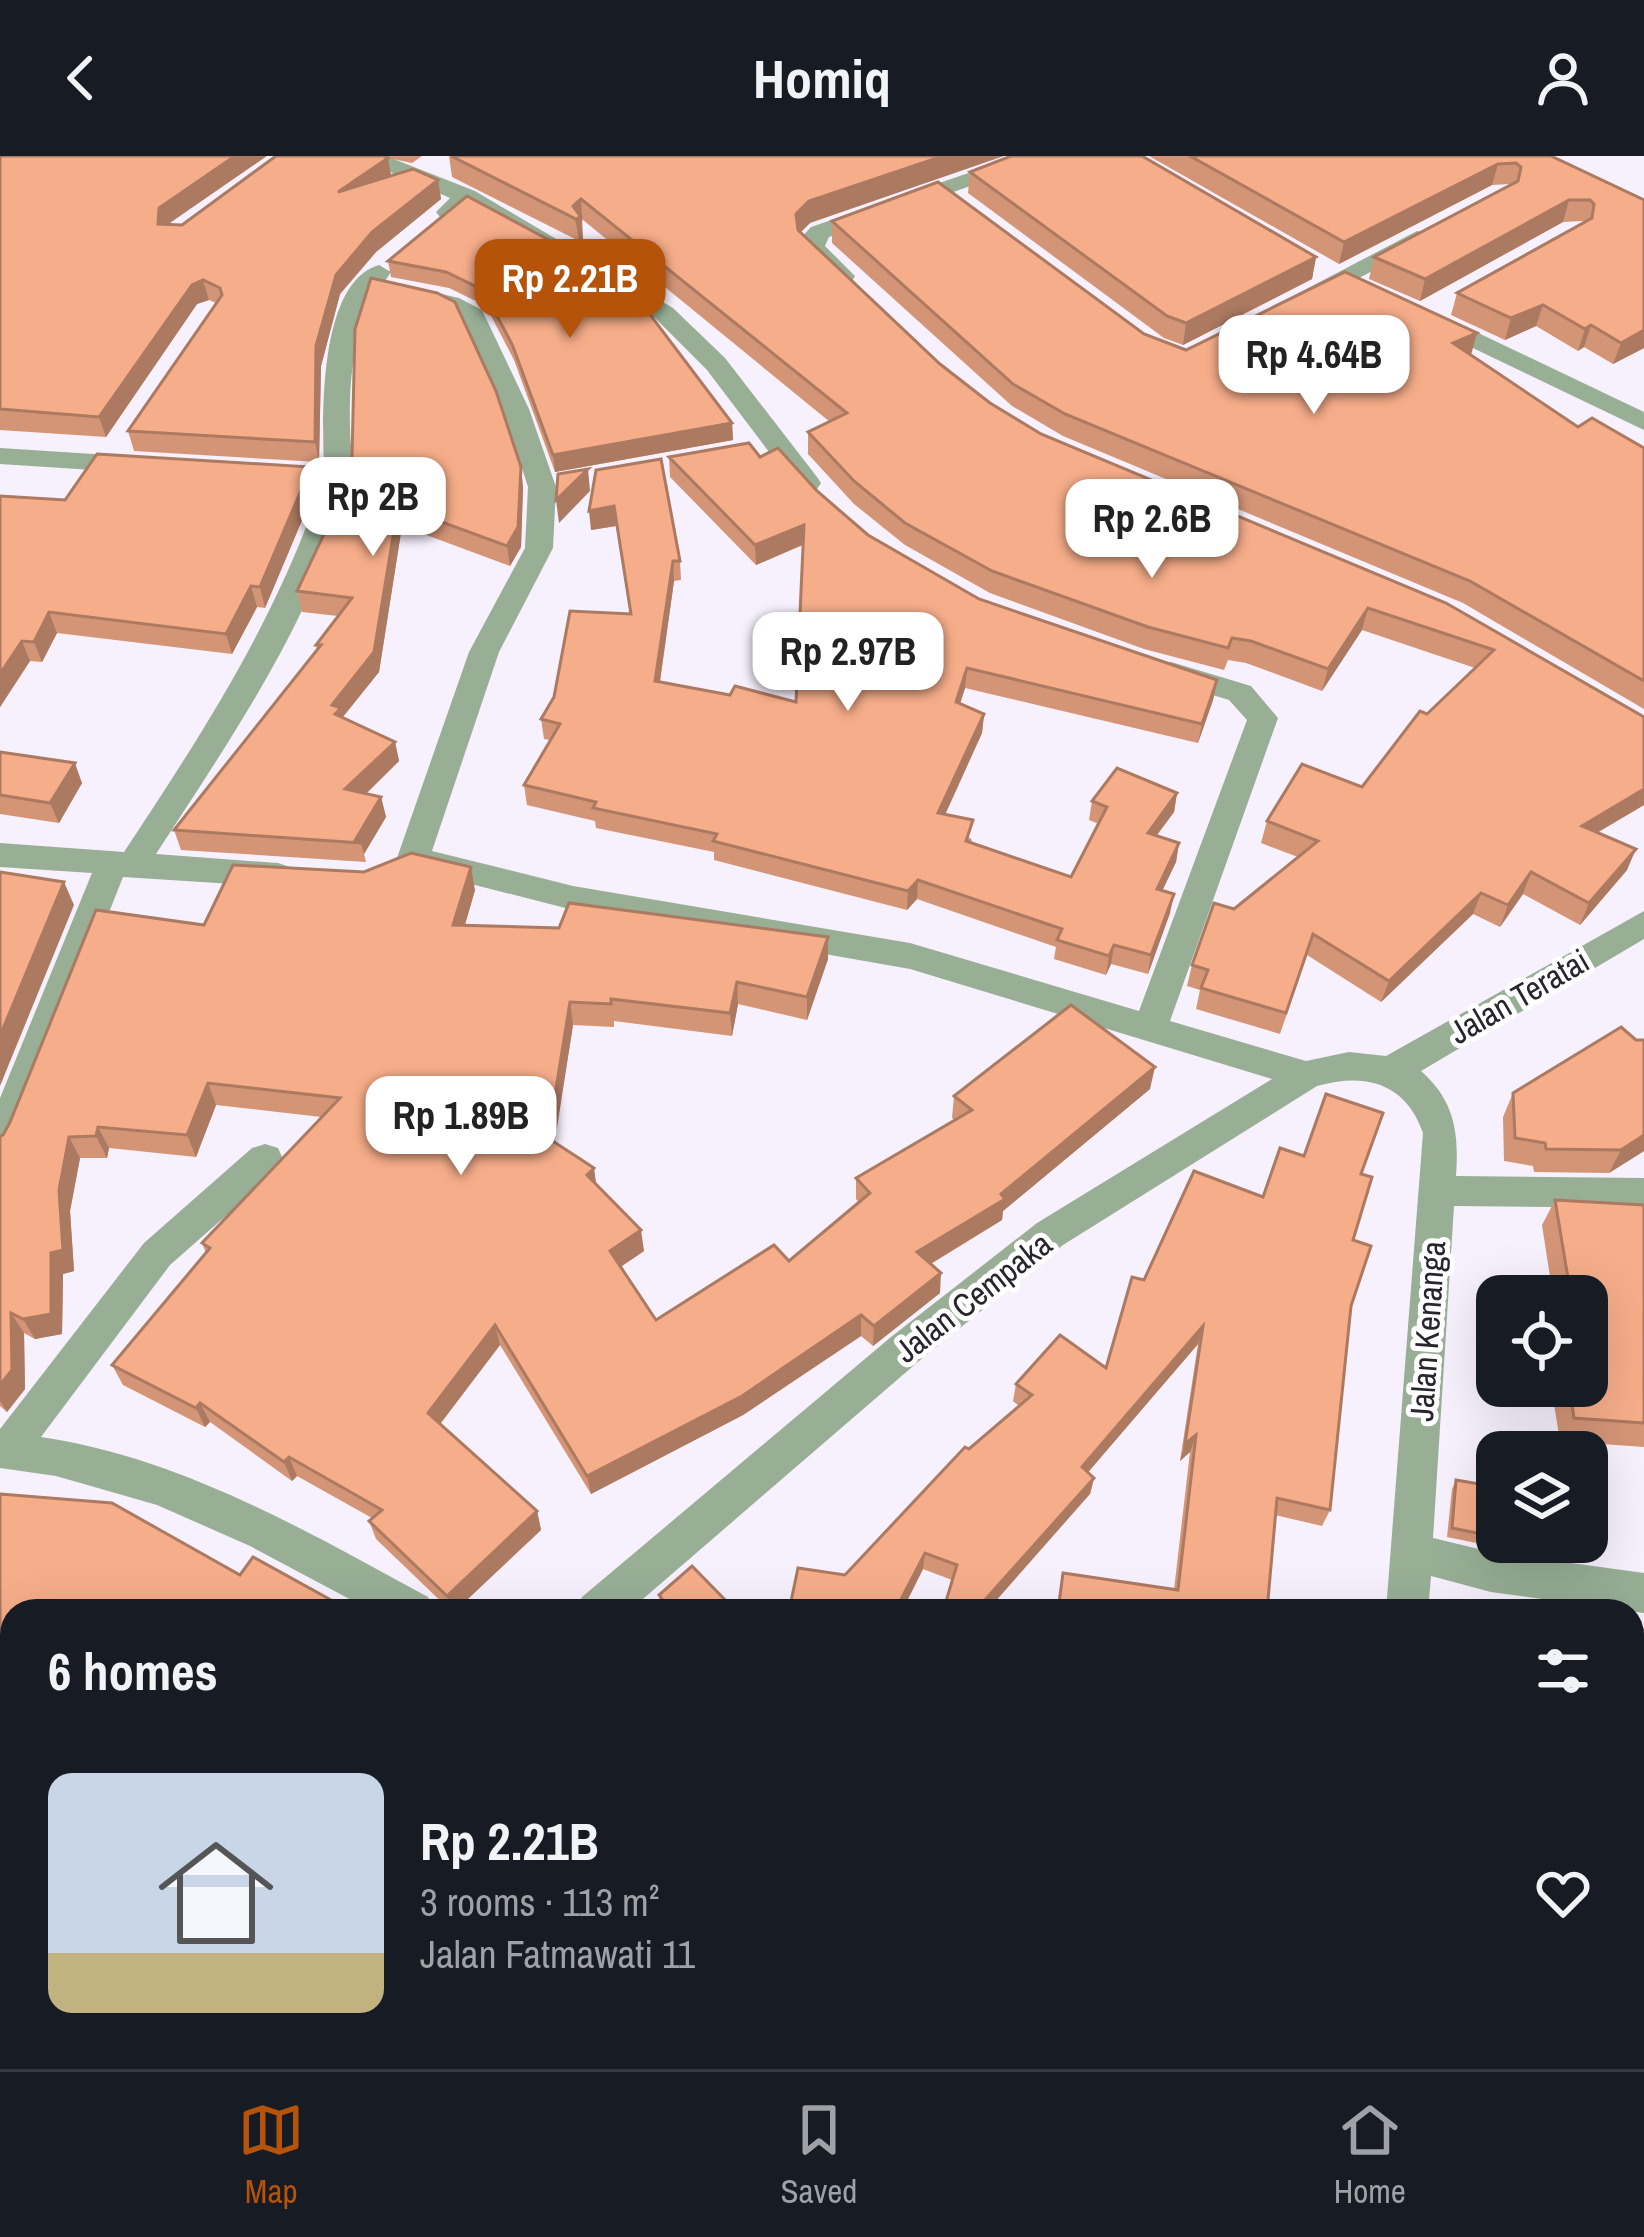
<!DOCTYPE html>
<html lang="en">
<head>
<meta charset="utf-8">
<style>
	body { margin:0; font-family:"Archivo Narrow",sans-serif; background:#20242c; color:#f1f3f6; height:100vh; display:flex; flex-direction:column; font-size:45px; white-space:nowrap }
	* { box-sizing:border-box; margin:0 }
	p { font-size:39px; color:#9ea1a6 }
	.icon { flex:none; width:66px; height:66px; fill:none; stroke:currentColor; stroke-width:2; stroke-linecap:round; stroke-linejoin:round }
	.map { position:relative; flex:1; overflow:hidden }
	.panel { position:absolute; left:0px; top:1443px; width:1644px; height:471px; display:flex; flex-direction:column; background:#171b24; border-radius:36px 36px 0 0; box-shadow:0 12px 48px #0002 }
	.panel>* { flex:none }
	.buttons { position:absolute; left:1476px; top:1119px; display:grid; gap:24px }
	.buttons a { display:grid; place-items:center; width:132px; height:132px; border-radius:24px; background:#171b24; box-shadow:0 12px 48px #0002; font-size:60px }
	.price { position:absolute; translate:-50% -102px; padding:0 27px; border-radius:24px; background:#fff; color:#222; font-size:39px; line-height:78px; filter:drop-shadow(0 3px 6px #0008) }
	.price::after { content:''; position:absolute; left:50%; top:72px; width:36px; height:27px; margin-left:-18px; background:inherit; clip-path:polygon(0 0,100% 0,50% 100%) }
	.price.current { background:#b45309; color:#fff }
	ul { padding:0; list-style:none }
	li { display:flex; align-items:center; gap:36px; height:300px; padding:0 48px }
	li span { display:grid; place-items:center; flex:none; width:336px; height:240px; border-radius:24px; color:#555 }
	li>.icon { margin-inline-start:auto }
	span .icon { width:144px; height:144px; fill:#fffc; stroke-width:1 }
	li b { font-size:51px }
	h2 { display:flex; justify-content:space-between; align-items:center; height:144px; padding:0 48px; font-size:51px }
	header { display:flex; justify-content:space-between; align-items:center; height:156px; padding:0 48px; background:#171b24; font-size:54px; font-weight:700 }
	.menu { display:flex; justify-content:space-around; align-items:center; height:168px; border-top:3px solid #363941; background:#171b24; font-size:33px; color:#9ea1a6 }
	.menu a { display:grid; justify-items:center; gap:6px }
	.menu .current { color:#b45309 }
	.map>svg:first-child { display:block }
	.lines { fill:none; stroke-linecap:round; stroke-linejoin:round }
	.minor { fill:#98af96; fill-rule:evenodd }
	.wall { fill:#d49577 }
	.shaded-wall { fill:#ac7961 }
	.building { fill:#f6ad8a; stroke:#ac7961; stroke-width:3 }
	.labels { text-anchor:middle; stroke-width:10; stroke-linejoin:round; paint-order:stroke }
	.street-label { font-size:33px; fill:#29252d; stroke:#fff }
</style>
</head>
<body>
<header><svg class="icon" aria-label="back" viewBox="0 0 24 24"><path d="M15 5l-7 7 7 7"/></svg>Homiq<svg class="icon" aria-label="person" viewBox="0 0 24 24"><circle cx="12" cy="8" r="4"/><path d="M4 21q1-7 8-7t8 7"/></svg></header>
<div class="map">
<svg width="1644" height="1913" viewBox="0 0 1644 1913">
	<rect width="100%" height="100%" fill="#f7f0fd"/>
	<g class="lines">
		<g class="minor">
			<polygon points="353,0 386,0 475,35 673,152 725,202 817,321 821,327 817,333 797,333 707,214 655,162 468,51 456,61 440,61 436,56 450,42"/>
			<polygon points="1018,0 1053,0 829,81 825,90 855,120 852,125 834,125 804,97 800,83 811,71"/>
			<polygon points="1417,75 1426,77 1426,87 1315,145 1297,145 1293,140"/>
			<path d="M379,109L391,116L385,125L459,142L482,154L529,253L556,331L553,392L499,496L432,695L573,730L910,787L1139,855L1247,564L1229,544L1160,523L1156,516L1160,509L1171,506L1251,530L1278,562L1170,865L1306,905L1349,896L1386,900L1644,755V783L1421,915C1455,945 1459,977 1456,1020L1644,1022V1052L1454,1050L1433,1382L1491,1396L1644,1417V1457L1491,1436L1431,1420L1428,1455H1386L1423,977C1406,927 1365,916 1317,930L1063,1089L919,1205L629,1455H576L582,1441L891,1181L1037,1067L1272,923L910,813L573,754L401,710L397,702L469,496L525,392L528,331L503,253L462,163L442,153L374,138C353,180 349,225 350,271C350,289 354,309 350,326C315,462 231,582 156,698L278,707L290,711L294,719L290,727L278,731L123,721L18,986L13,996L0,1001V942L92,717L0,711V687L124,696C202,578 277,463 322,327L267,324L253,316L267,308L324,311C322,258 319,126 379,109Z"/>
			<polygon points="1432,155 1644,256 1644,274 1423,168 1419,163 1423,158"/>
			<polygon points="0,292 140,301 154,309 140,317 0,308"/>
			<path d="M265,988L278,992L283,1003L278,1014L170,1109L41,1281C179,1301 307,1375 428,1441L434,1455H372L250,1390L157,1349L56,1320L0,1312V1273L144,1087L252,992Z"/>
			<polygon points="188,1902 238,1902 234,1913 184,1913"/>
			<polygon points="751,1902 799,1902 797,1913 749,1913"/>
			<rect x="1355" y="1902" width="48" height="11"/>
		</g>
	</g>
	<g class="wall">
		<polygon points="0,0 168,69 182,69 276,0 422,0 412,7 388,2 391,19 438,24 441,43 376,96 340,138 321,210 319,306 134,295 128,275 216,147 209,144 197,148 106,281 0,274"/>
		<polygon points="449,0 810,67 800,76 940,208 990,247 1041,278 1644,561 1644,649 1598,676 1627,714 1580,769 1523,738 1500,771 1473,758 1381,846 1307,799 1280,878 1196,853 1200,834 1187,830 1192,809 1234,753 1298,701 1261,687 1267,665 1362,631 1427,558 1475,512 1362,474 1322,535 1246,507 1228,504 1224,514 1144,493 990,437 905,389 854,348 808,298 808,276 830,266 583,64 581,66 583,83 579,85 452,21"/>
		<polygon points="1149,0 1551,0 1644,44 1644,192 1613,208 1584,191 1578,195 1536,170 1505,184 1451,159 1457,137 1584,67 1583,65 1563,66 1420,145 1369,123 1374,101 1510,28 1492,29 1339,108"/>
		<polygon points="970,16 1316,101 1312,123 1183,189 1164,182 968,37"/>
		<polygon points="832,65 1186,194 1470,199 1578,271 1644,292 1644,553 1463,447 1063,280 1012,250 832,87"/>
		<polygon points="549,84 551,101 525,116 569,164 732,267 733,284 555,316 514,204 486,150 449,132 391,121 388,105"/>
		<polygon points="669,301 760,301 817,335 868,379 979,443 1217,524 1213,544 1198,587 965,532 960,548 984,558 982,577 945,659 972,684 970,687 1071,721 1099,668 1089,664 1092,645 1177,637 1174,656 1157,679 1179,687 1176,706 1162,735 1170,757 1148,818 1111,808 1106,819 1054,803 1056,791 917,743 907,754 714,704 714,696 596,672 595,665 527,649 524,629 550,584 544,583 541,563 630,458 616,370 591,374 596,314 680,405 681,424 674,425 660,526 730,539 796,546 803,389 756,409 670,321"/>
		<polygon points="521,311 523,332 521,391 510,410 402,370 379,516 343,561 395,586 399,605 366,638 381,641 386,661 364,698 366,706 181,694 174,674 317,494 316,489 338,460 302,456 297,435 335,355"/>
		<polygon points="316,331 265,452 257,451 232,498 57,477 42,506 30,505 0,551 0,340 65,344"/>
		<polygon points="0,596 82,627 59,667 0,658"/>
		<polygon points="475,734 465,769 828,803 807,864 738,848 732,880 614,865 614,871 573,869 554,986 597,1029 644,1095 620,1111 656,1164 789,1105 859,1047 856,1043 856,1022 955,964 952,962 954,940 1150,933 1003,1055 1002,1064 931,1108 940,1137 873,1190 861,1180 743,1259 591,1338 500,1189 440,1268 537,1355 541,1374 455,1455 451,1455 376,1383 369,1365 372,1362 297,1320 292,1325 210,1266 205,1271 123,1229 112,1209 206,1097 202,1087 321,961 216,949 196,1001 109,992 107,1002 80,1002 70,1055 74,1115 63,1118 62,1178 35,1183 24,1177 25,1233 7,1256 0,1250 0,980 204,769"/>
		<polygon points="1513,937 1644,995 1609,1017 1534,1016 1533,1010 1504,1005 1503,961"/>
		<polygon points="1361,1018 1353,1084 1351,1150 1330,1354 1322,1370 1275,1359 1267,1455 1056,1455 1063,1417 1174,1434 1190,1296 1180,1305 1198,1188 1088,1316 1094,1322 1090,1338 952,1424 923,1413 902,1455 789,1455 845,1419 969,1293 1019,1250 1013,1245 1016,1228 1106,1212 1144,1124 1263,1041"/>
		<polygon points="1555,1044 1644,1049 1644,1291 1560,1285 1551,1230 1587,1230 1587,1140 1553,1140 1542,1069"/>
		<polygon points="1456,1324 1497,1331 1497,1386 1516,1386 1511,1394 1447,1381 1452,1333"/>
		<polygon points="659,1439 736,1455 661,1455"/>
		<polygon points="1632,1472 1644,1474 1644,1631 1641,1631 1642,1669 1644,1670 1644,1724 1632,1721"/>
		<polygon points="533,1902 706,1902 707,1906 703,1913 549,1913"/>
		<polygon points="898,1902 976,1902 929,1911"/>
		<polygon points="1491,1902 1553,1913 1478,1913"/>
	</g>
	<g class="shaded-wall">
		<polygon points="235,0 267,0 164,71 158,68 159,52"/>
		<polygon points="943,0 1004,0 810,67 797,80 796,58 809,45"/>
		<polygon points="388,2 391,21 338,36"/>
		<polygon points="1498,8 1492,29 1339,108 1344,86"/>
		<polygon points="438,24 441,43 376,96 340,138 321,210 319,306 315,286 316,190 336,119 372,76"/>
		<polygon points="581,43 583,83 579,85 573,50"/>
		<polygon points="1569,44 1563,66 1420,145 1425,123"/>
		<polygon points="549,84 551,101 516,120 514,104"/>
		<polygon points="1316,101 1312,123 1183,189 1186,167"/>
		<polygon points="203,124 209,144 197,148 106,281 99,261 192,129"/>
		<polygon points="1543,149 1536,170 1505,184 1511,162"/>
		<polygon points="1591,169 1584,191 1578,195 1585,173"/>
		<polygon points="1644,174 1644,192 1613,208 1621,187"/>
		<polygon points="1477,177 1471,199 1453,187"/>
		<polygon points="732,267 733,284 555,316 553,299"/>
		<polygon points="311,311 316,331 265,452 260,431"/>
		<polygon points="521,311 523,332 521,391 510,410 507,390"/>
		<polygon points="588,313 590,335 559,367 556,344"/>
		<polygon points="398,350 402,370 379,516 337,568 332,549"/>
		<polygon points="614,350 616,370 591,374 589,355"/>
		<polygon points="804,369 804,388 756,409 755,389"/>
		<polygon points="673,405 674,425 657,545 655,525"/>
		<polygon points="251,430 257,451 232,498 226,478"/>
		<polygon points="1368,452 1362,474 1322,535 1328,513"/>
		<polygon points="49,456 57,477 42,506 34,486"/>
		<polygon points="22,485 30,505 0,551 0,518"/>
		<polygon points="967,512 965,532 954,566 956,546"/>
		<polygon points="1217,524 1213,544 1198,587 1202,568"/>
		<polygon points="984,558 982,577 937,676 938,657"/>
		<polygon points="395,586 399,605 350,653 345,633"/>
		<polygon points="75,607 82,627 59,667 50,647"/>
		<polygon points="1644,633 1644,649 1573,691 1582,670"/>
		<polygon points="1177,637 1174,656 1144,696 1148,677"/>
		<polygon points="381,641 386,661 364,698 361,687 354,686"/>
		<polygon points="1179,687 1176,706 1154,752 1157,733"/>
		<polygon points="1636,693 1627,714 1580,769 1589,747"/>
		<polygon points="471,711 475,734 458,792 453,769"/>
		<polygon points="1531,716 1523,738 1500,771 1508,749"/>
		<polygon points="918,724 917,743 907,754 908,735"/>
		<polygon points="64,726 74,749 0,930 0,880"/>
		<polygon points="1481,737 1473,758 1381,846 1389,825"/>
		<polygon points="1174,738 1170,757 1148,818 1151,799"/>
		<polygon points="828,781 828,803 807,864 807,841"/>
		<polygon points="1114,789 1111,808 1106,819 1109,800"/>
		<polygon points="737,826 738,848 732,880 730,857"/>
		<polygon points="570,846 573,869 552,1004 548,982"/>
		<polygon points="1155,911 1150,933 1003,1055 1002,1064 915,1117 917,1096 1001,1038"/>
		<polygon points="208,927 216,949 196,1001 187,979"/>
		<polygon points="98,971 109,992 107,1002 96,980"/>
		<polygon points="1644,979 1644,995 1609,1017 1621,994"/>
		<polygon points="69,981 80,1002 70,1055 74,1115 63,1118 62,1178 35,1183 23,1163 59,1034"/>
		<polygon points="594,1012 597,1034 587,1019"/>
		<polygon points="641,1074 644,1095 613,1116 610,1095"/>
		<polygon points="941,1117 940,1137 873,1190 874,1170"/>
		<polygon points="11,1157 24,1177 25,1233 7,1256 0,1245 0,1229"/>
		<polygon points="861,1159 861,1180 743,1259 591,1338 587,1320"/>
		<polygon points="495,1169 500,1189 434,1276 428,1257"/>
		<polygon points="1203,1170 1198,1188 1078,1328 1082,1311"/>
		<polygon points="200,1247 210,1266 205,1271 196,1252"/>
		<polygon points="1196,1279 1190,1296 1180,1305 1185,1288"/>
		<polygon points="289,1301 297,1320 292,1325 284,1306"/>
		<polygon points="1094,1322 1090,1338 987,1455 975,1455"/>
		<polygon points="537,1355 541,1374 455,1455 452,1455 447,1440"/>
		<polygon points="925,1397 923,1413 902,1455 895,1455"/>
		<polygon points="49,1902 74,1902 68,1913 43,1913"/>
		<polygon points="447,1902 462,1902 454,1913 439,1913"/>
		<polygon points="701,1902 706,1902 707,1906 703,1913 694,1913"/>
	</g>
	<g class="building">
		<polygon points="0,0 235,0 159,52 158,68 182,69 276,0 384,0 388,2 338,36 413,13 438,24 372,76 336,119 316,190 315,286 128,275 222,139 220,132 203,124 192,129 99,261 0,253"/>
		<polygon points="451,0 943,0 809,45 796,58 798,74 940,208 990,247 1041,278 1446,447 1644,561 1644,633 1582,670 1636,693 1589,747 1531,716 1508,749 1481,737 1389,825 1313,778 1286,857 1201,832 1208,814 1192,809 1214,747 1234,753 1318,685 1267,665 1302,608 1362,631 1420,555 1427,558 1494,494 1368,452 1328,513 1251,485 1232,482 1228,492 1148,471 992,415 905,367 854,325 808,276 847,257 581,43 573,50 581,61 576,63"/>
		<polygon points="1011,0 1142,0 1316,101 1186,167 1167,160 970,16"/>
		<polygon points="1190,0 1551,0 1644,44 1644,174 1621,187 1591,169 1585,173 1543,149 1511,162 1457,137 1592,62 1594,48 1590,44 1569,44 1425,123 1374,101 1518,25 1521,11 1516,7 1498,8 1344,86"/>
		<polygon points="938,26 1144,178 1186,194 1345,116 1477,177 1453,187 1578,271 1592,262 1644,292 1644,525 1470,425 1065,258 1013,228 832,65"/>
		<polygon points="467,40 549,84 514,104 569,164 636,140 732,267 553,299 512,188 483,134 446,116 388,105"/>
		<polygon points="371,122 437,137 455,146 496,235 521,311 518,371 507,390 398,350 374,496 332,549 341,552 335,558 395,586 345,633 381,641 354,686 361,687 174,674 321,489 316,489 352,442 297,435 335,355 352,301 355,173"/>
		<polygon points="749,287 760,301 778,292 817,335 868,379 979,443 1217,524 1202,568 967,512 956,546 984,558 938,657 973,664 966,685 1071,721 1107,651 1092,645 1117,612 1177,637 1148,677 1179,687 1157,733 1174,738 1151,799 1114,789 1109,800 1057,784 1062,773 918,724 908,735 713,685 717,678 593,652 596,646 524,629 560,568 541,563 554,541 570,455 631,458 614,350 589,355 596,314 661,303 680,405 673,405 655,525 730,539 735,530 796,546 804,369 755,389 669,301"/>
		<polygon points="97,298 311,311 260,431 251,430 226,478 49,456 34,486 22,485 0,518 0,340 65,344"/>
		<polygon points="588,313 556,344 558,318"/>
		<polygon points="0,596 75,607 50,647 0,639"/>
		<polygon points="411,697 471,711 453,769 559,772 569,747 828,781 807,841 737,826 730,857 611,843 611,848 570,846 548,982 594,1012 587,1019 641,1074 610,1095 656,1164 774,1089 789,1105 870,1037 856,1022 972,954 954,940 1071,849 1155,911 1001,1038 1005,1043 917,1096 941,1117 874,1170 861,1159 742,1240 587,1320 495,1169 428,1257 537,1355 447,1440 369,1365 382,1354 289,1301 284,1306 200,1247 196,1252 112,1209 210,1092 202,1087 340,942 208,927 187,979 98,971 96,980 69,981 59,1034 63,1094 51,1097 51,1158 23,1163 11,1157 12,1214 0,1229 0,980 3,979 10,966 96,754 204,769 233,709 364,716"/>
		<polygon points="0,716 64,726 0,880"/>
		<polygon points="1621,871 1636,884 1644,884 1644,979 1621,994 1546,993 1545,987 1515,982 1513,937"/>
		<polygon points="1326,938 1383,957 1361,1018 1372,1021 1353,1084 1371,1090 1351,1150 1330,1354 1277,1342 1267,1455 1058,1455 1063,1417 1178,1434 1196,1279 1185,1288 1203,1170 1082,1311 1094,1322 975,1455 943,1455 957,1409 925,1397 895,1455 789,1455 798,1412 845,1419 965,1291 969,1293 1032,1239 1016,1228 1060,1179 1106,1212 1132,1121 1144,1124 1194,1015 1263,1041 1280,992 1304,1000"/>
		<polygon points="1555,1044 1644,1049 1644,1267 1574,1262 1569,1230 1587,1230 1587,1140 1571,1140"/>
		<polygon points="1456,1324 1497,1331 1497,1381 1452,1372"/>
		<polygon points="0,1338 112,1347 240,1419 253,1401 351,1455 12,1455 12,1902 49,1902 43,1913 0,1913"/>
		<polygon points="692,1410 736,1455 671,1455 659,1439"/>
		<polygon points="1524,1450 1549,1455 1524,1455"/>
		<polygon points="1632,1472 1644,1474 1644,1617 1641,1620 1644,1708 1632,1705"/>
		<polygon points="389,1902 447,1902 439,1913 402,1913"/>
		<polygon points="543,1902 701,1902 694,1913 559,1913"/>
		<polygon points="931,1902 976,1902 974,1913 930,1913"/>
		<polygon points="1091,1902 1199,1902 1198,1913 1090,1913"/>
		<polygon points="1491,1902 1492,1902 1553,1913 1491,1913"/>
	</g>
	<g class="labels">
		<g class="street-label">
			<text transform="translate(1519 840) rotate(-30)" y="12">Jalan Teratai</text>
			<text transform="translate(973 1141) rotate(-38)" y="12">Jalan Cempaka</text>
			<text transform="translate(1427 1175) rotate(-86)" y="12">Jalan Kenanga</text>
		</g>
	</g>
</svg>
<div class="buttons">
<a><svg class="icon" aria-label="locate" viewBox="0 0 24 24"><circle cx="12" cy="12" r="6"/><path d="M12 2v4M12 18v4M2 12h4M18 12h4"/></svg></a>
<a><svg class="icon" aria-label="layers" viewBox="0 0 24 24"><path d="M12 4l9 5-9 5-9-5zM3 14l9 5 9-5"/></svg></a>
</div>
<b class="price current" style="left:570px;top:185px">Rp 2.21B</b>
<b class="price" style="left:1314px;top:261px">Rp 4.64B</b>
<b class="price" style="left:373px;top:403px">Rp 2B</b>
<b class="price" style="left:1152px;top:425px">Rp 2.6B</b>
<b class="price" style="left:848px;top:558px">Rp 2.97B</b>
<b class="price" style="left:461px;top:1022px">Rp 1.89B</b>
<section class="panel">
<h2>6 homes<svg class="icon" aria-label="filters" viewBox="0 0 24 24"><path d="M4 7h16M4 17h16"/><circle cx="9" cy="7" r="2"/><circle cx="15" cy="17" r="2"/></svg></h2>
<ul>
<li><span style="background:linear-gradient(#c9d6e8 75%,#c2b280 0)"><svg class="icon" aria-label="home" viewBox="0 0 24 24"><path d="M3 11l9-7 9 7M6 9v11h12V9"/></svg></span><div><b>Rp 2.21B</b><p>3 rooms · 113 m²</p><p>Jalan Fatmawati 11</p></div><svg class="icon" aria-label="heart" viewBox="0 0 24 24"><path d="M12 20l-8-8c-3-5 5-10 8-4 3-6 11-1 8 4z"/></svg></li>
</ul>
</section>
</div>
<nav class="menu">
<a class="current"><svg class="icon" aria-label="map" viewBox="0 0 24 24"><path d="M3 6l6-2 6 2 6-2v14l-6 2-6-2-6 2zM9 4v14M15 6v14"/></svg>Map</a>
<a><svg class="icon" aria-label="saved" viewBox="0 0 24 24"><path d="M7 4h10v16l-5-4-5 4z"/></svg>Saved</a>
<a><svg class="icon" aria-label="home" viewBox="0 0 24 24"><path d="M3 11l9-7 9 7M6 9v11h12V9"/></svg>Home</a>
</nav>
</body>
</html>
